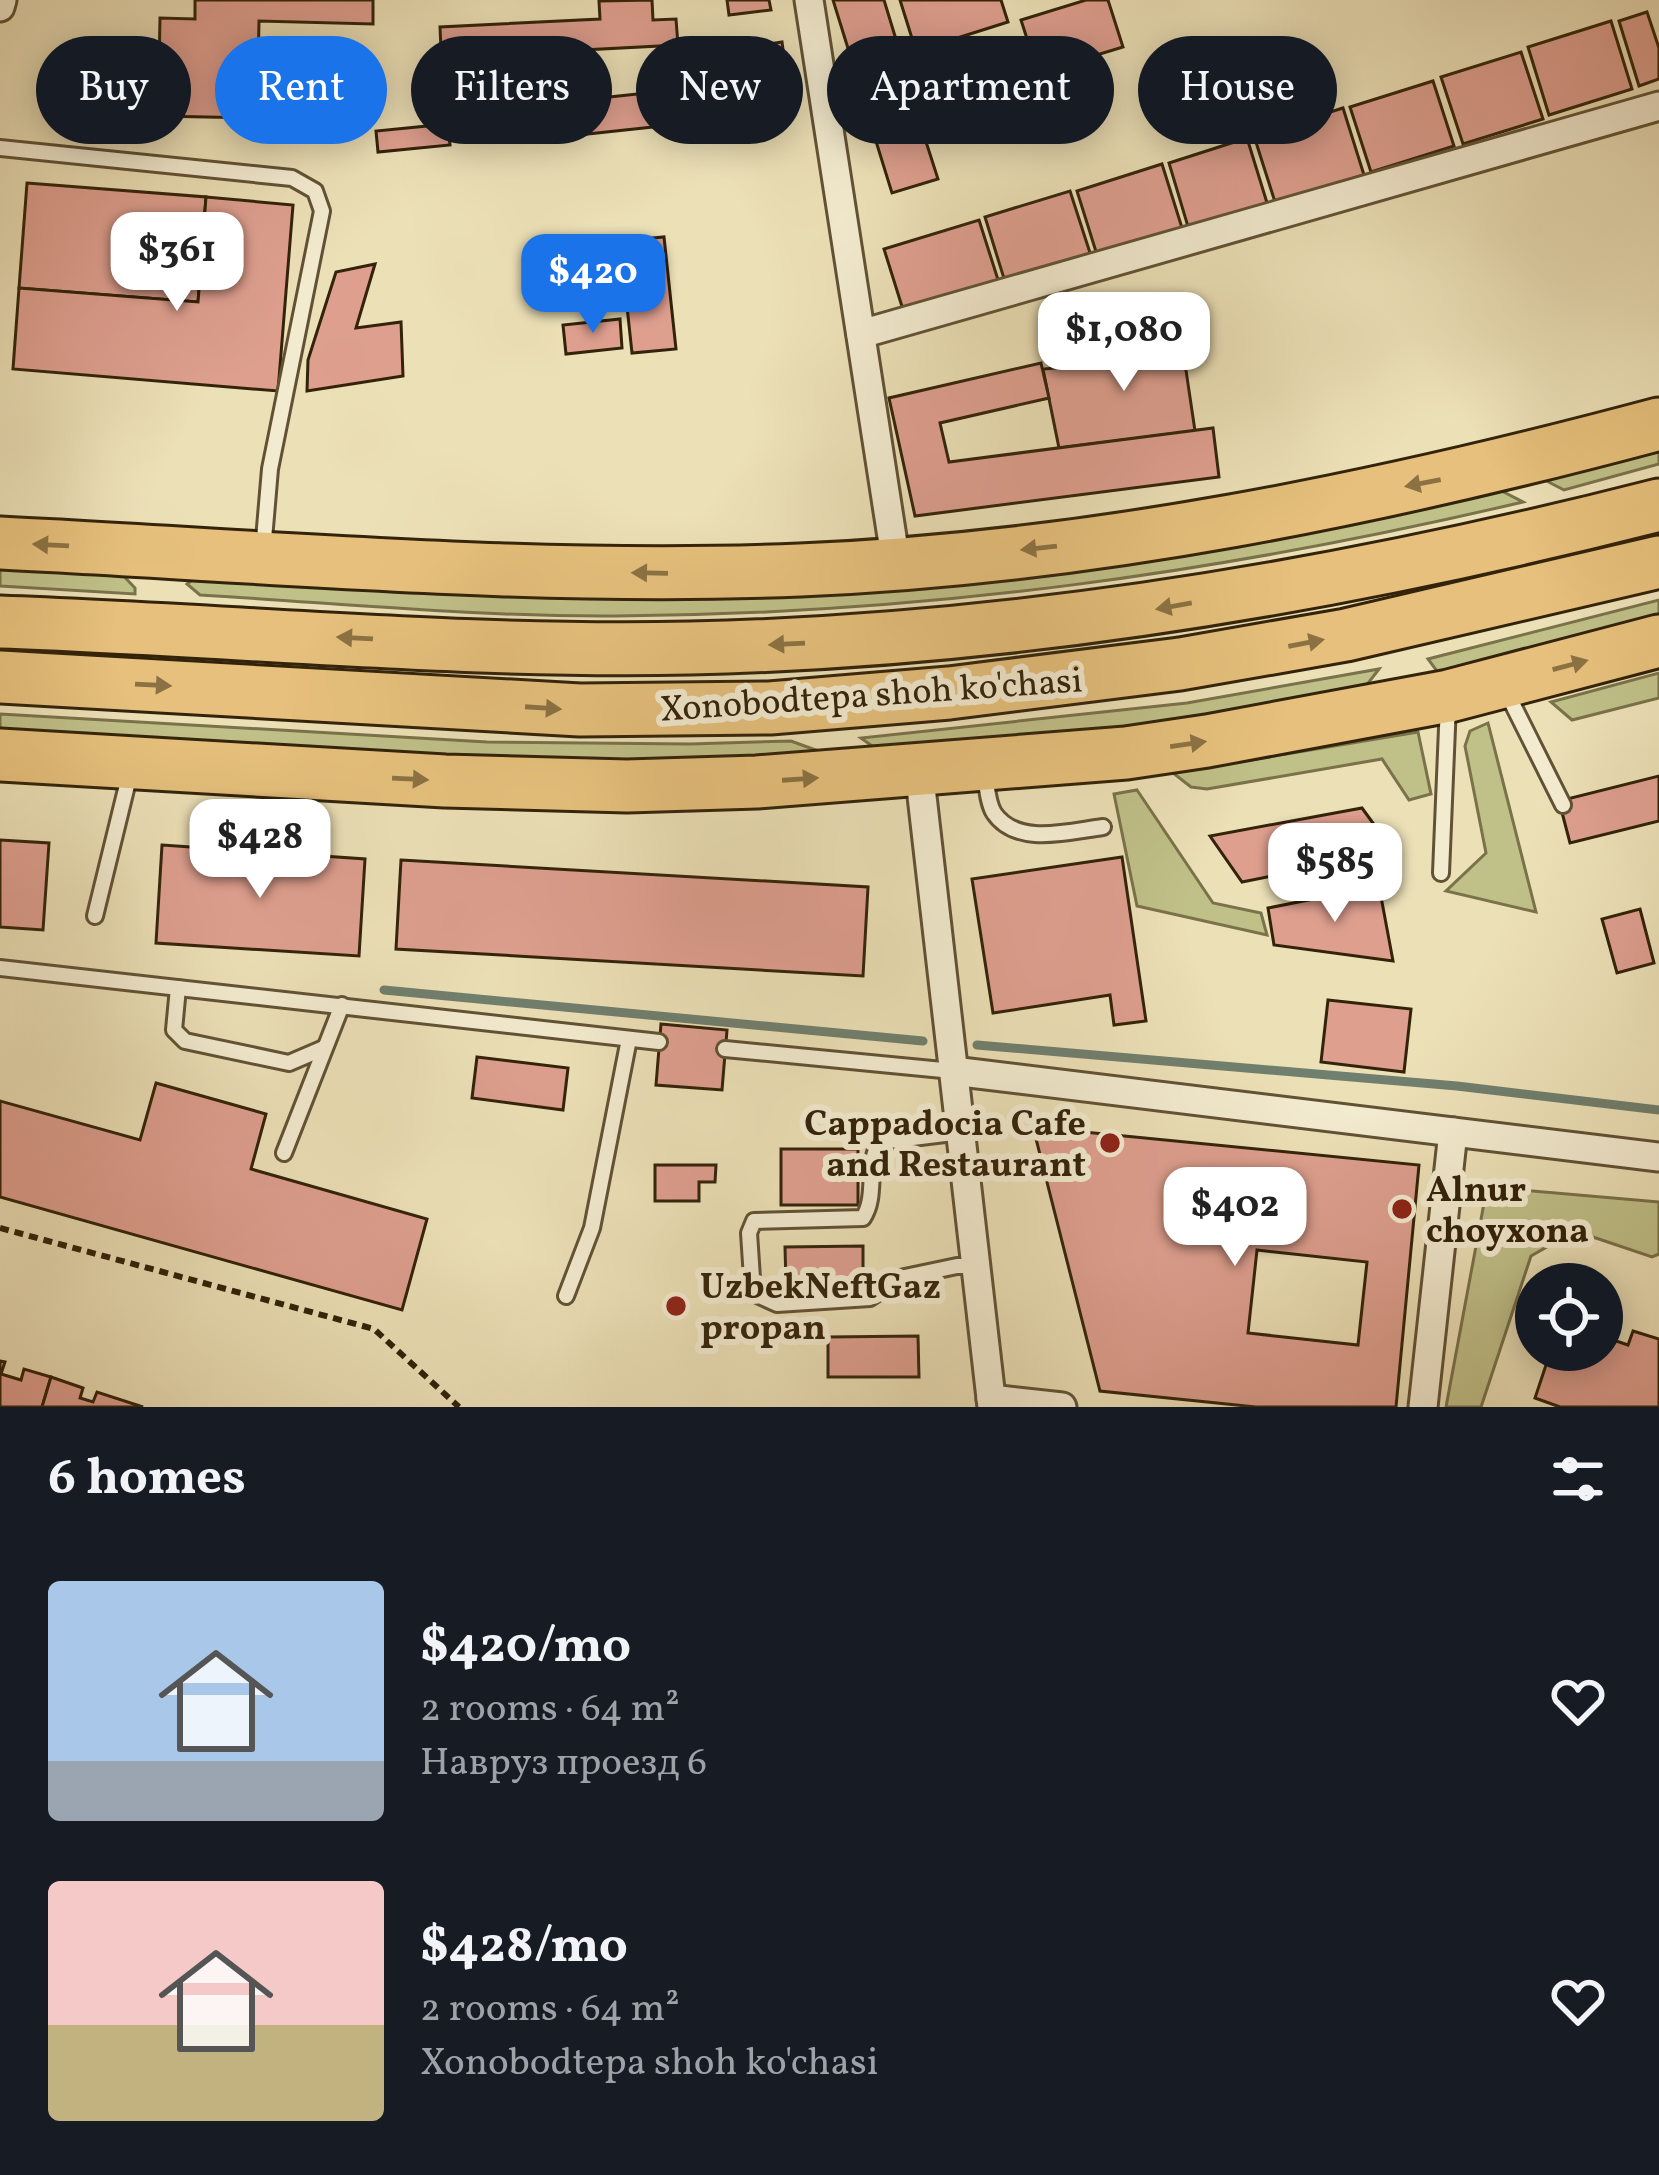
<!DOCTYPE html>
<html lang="en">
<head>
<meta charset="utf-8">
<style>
	body { margin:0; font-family:Vollkorn,serif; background:#20242c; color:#f1f3f6; height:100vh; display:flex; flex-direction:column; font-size:45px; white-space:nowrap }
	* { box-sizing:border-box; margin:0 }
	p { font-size:39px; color:#9ea1a6 }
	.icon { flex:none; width:66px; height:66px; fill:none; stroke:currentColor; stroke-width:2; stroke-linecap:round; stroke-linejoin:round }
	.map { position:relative; height:1407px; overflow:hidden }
	.sheet { display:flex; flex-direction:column; background:#171b24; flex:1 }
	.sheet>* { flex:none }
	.hud { position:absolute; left:36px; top:36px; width:1587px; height:108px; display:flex; gap:24px }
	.fabs { position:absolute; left:1515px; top:1263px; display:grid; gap:24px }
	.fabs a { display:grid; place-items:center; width:108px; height:108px; border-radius:50%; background:#171b24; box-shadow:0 6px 30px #0003; font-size:60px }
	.price { position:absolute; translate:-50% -102px; padding:0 27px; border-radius:24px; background:#fff; color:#222; font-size:39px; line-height:78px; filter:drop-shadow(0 3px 6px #0008) }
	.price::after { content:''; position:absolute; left:50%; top:72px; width:36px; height:27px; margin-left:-18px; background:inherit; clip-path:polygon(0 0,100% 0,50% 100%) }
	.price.selected { background:#1a73e8; color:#fff }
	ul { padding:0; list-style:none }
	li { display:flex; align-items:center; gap:36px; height:300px; padding:0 48px }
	li span { display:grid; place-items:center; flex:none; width:336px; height:240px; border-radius:12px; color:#555 }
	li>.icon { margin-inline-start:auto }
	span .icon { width:144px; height:144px; fill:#fffc; stroke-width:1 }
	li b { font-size:51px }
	h2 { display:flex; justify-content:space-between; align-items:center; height:144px; padding:0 48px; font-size:51px }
	.chip { padding:0 42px; border-radius:54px; background:#171b24; box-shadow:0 6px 30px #0003; font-size:42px; line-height:108px }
	.chip.selected { background:#1a73e8; color:#fff }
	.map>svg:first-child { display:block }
	.green { fill:#c0c089; stroke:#7a724a; stroke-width:3 }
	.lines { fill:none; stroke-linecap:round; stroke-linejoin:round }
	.stream { stroke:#707f6e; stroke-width:9 }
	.building { fill:#de9f8f; stroke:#33230a; stroke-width:3; fill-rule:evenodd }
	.lane-casing { stroke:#615235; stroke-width:20 }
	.street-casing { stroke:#615235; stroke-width:33 }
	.highway-casing { stroke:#33230a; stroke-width:57 }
	.path { stroke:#33230a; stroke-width:6; stroke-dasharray:9 6; stroke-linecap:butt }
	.lane { stroke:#f3ebd0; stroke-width:14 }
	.street { stroke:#f3ebd0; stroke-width:27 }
	.highway { stroke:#e6c07c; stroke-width:51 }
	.oneway { fill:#8c7243 }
	.poi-dot { fill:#8f2418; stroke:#f3ebd0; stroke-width:4.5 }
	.labels { text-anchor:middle; stroke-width:12; stroke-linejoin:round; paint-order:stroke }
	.street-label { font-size:36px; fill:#33230a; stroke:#f3ebd0 }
	.poi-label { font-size:36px; font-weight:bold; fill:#33230a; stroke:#f3ebd0; text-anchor:start }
</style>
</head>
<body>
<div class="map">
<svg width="1659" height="1407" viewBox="0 0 1659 1407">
	<rect width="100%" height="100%" fill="#ece0b7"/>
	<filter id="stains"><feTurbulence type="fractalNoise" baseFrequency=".00167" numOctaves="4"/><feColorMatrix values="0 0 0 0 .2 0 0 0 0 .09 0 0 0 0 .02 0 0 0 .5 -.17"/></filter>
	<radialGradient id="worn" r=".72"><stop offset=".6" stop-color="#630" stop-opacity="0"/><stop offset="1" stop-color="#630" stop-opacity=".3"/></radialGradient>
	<g class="green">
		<polygon points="1659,443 1659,464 1564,490 1537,476"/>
		<path d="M1492,486L1523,502C1221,573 927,614 616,616C478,617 338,603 200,595L187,584L197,576L527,592Z"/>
		<polygon points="0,563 115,567 135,588 135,594 0,586"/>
		<polygon points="1659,600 1659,622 1442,678 1428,659"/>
		<polygon points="1379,669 1359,695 1242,718 886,756 861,738 1187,703"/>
		<polygon points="1659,673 1659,698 1572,720 1551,702"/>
		<polygon points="0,714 487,742 690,744 791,741 824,753 620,767 0,737"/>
		<polygon points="1488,723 1536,912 1446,891 1486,853 1465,746 1470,731"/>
		<polygon points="1418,732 1431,794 1409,800 1382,759 1207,789 1191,787 1173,773"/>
		<polygon points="1137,790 1213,903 1261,913 1267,935 1137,906 1114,794"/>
		<polygon points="1487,1187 1659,1202 1659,1254 1652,1257 1575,1231 1531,1256 1481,1407 1446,1407"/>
	</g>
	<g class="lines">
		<g class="stream">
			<polyline points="384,990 923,1041"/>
			<polyline points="977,1045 1457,1086 1659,1110"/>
		</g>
	</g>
	<g class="building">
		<polygon points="195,0 373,0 373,24 259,21 257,118 158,116 160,18 195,19"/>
		<polygon points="652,0 653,20 676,19 678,45 545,52 546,65 442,70 440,27 600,19 599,1"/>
		<polygon points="727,0 769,0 771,10 729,15"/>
		<polygon points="833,0 884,0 902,59 856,74"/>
		<polygon points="900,0 1001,0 1008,22 916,51"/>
		<polygon points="1086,0 1108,0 1123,47 1038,73 1021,20"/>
		<polygon points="1647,12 1659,48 1659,79 1639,86 1619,21"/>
		<polygon points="1611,21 1632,89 1549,115 1528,47"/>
		<polygon points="782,42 791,110 765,114 755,46"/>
		<polygon points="720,44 728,119 550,138 543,67 567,64 571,101 685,89 681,48"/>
		<polygon points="1521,52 1543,119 1463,144 1441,77"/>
		<polygon points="902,67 938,179 892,193 857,80"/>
		<polygon points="1433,81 1454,146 1371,172 1350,107"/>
		<polygon points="1343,108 1364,175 1275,202 1254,136"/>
		<polygon points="448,124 450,145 378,152 376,131"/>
		<polygon points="1247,138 1268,206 1189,230 1169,163"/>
		<polygon points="1162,164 1183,231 1098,258 1077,191"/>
		<polygon points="27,183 206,197 198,302 19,288"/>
		<polygon points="1070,191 1092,259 1006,285 985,217"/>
		<polygon points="206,197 293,205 278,391 13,369 19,288 198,302"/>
		<polygon points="979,220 1000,286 905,316 884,249"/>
		<polygon points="664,237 676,349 632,353 620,241"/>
		<polygon points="375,264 356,328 401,322 403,376 307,391 308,360 336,272"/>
		<polygon points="620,319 622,348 566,354 563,325"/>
		<polygon points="1179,323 1195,431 1059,448 1043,369 1128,362 1127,338"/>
		<polygon points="1041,363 1049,398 940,423 949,462 1213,428 1219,477 915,516 889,398"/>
		<polygon points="1659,776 1659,821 1570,843 1559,801"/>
		<polygon points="1362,808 1394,852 1242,882 1210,836"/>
		<polygon points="0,840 49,843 43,930 0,927"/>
		<polygon points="162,845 365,859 359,956 156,943"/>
		<polygon points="1122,857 1146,1021 1114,1025 1110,995 993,1013 972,879"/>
		<polygon points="401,860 868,887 863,976 396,949"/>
		<polygon points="1379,886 1393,961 1274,945 1268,908"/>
		<polygon points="1640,909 1654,963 1617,973 1602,919"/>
		<polygon points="1328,1000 1411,1009 1404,1072 1321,1062"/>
		<polygon points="661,1024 727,1030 722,1090 656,1085"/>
		<polygon points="477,1057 568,1068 563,1110 472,1098"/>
		<polygon points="156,1083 266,1114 251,1169 427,1219 402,1310 0,1197 0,1101 140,1140"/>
		<path d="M1033,1127L1419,1165L1396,1407H1256L1100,1391ZM1257,1250L1367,1262L1358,1345L1248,1333Z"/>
		<rect x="781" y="1149" width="77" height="56"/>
		<polygon points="655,1165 716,1165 715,1182 699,1182 699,1201 655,1201"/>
		<polygon points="863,1246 863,1284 786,1284 785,1247"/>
		<polygon points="1633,1331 1659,1339 1659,1407 1560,1407 1535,1398 1551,1350 1602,1350 1602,1336 1628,1345"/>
		<polygon points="918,1336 919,1377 828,1377 828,1337"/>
		<polygon points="0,1361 5,1362 1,1374 21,1380 24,1369 51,1377 42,1407 0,1407"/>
		<polygon points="51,1377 83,1388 80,1398 93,1402 97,1392 143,1407 42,1407"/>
	</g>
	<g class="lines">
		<g class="lane-casing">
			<g id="lane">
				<polyline points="0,148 292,178 315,191 322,211 270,469 263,551"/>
				<polyline points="1507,693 1563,805"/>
				<path d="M985,776C987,787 988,804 994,813C1017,847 1070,831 1103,827"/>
				<polyline points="1441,873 1448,704"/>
				<polyline points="95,916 130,773"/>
				<polyline points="0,968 659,1042"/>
				<polyline points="178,988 174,1030 185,1041 289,1063 324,1048"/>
				<polyline points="725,1049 953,1071"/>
				<path d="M961,1132L880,1142C865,1165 878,1195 863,1218L754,1221L749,1233L753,1293L777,1304L870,1298L900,1278L957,1266H977"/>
				<polyline points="284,1153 342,1005"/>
				<polyline points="566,1296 592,1228 629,1039"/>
			</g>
		</g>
		<g class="street-casing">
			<g id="street">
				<polyline points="809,0 896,563"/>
				<polyline points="0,7 2,0"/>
				<polyline points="861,334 1659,106"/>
				<polyline points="919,770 992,1407"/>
				<polyline points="953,1071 1659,1157"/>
				<polyline points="991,1399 1062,1407"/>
				<polyline points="1423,1407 1453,1132"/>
			</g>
		</g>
		<g class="highway-casing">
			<g id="highway">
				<path d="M0,543C266,556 534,581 800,570C1090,558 1379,499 1659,424"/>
				<path d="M0,622C230,630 460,653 690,648C1017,641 1342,586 1659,505"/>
				<polyline points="0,677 580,710 770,708 949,693 1180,664 1346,635 1659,562"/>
				<polyline points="0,755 445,781 627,786 757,782 1126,753 1207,741 1449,696 1659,641"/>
			</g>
		</g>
		<polyline class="path" points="0,1228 374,1329 459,1407"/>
		<use href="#lane" class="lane"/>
		<use href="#street" class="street"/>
		<use href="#highway" class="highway"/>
	</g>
	<defs><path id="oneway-solid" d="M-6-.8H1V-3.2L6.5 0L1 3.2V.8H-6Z" transform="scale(3)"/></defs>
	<g class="oneway">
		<use href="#oneway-solid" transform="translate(1423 483) rotate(169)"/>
		<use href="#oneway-solid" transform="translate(51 545) rotate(-177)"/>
		<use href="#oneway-solid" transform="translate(1039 548) rotate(174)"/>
		<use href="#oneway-solid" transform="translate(650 573) rotate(-179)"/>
		<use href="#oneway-solid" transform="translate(1174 606) rotate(170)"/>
		<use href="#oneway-solid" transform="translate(355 638) rotate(-177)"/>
		<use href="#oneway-solid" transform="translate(1306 643) rotate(-11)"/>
		<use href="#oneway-solid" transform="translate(787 644) rotate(177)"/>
		<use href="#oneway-solid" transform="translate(1570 665) rotate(-15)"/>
		<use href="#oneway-solid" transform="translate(153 685) rotate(3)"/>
		<use href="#oneway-solid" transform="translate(543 708) rotate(4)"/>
		<use href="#oneway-solid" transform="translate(1188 744) rotate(-8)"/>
		<use href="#oneway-solid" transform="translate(410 779) rotate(3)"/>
		<use href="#oneway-solid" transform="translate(800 779) rotate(-4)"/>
	</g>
	<g class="poi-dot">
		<circle cx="1110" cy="1143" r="12"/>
		<circle cx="1402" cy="1209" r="12"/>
		<circle cx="676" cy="1306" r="12"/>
	</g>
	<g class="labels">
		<g class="street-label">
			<text transform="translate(871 693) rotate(-4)" y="13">Xonobodtepa shoh ko'chasi</text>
		</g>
		<g class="poi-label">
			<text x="1086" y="1135" text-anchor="end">Cappadocia Cafe<tspan x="1086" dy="41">and Restaurant</tspan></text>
			<text x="1426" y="1201">Alnur<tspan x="1426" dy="41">choyxona</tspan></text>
			<text x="700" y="1298">UzbekNeftGaz<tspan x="700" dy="41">propan</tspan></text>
		</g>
	</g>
	<rect width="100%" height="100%" filter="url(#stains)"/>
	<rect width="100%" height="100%" fill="url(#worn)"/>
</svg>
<div class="fabs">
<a><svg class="icon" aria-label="locate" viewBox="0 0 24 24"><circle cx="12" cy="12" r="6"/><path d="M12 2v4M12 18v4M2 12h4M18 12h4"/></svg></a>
</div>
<b class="price" style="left:177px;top:314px">$361</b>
<b class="price selected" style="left:593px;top:336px">$420</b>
<b class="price" style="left:1124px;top:394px">$1,080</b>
<b class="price" style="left:260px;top:901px">$428</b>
<b class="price" style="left:1335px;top:925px">$585</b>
<b class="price" style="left:1235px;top:1269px">$402</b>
<div class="hud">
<a class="chip">Buy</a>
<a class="chip selected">Rent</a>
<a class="chip">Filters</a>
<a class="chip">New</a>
<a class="chip">Apartment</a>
<a class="chip">House</a>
</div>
</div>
<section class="sheet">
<h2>6 homes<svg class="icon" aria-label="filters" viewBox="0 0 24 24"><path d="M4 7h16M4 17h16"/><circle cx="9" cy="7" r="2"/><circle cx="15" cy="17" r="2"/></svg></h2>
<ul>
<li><span style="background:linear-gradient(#a9c7e8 75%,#9aa5b1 0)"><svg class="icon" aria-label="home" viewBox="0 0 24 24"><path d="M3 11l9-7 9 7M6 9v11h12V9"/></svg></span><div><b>$420/mo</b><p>2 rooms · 64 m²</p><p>Навруз проезд 6</p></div><svg class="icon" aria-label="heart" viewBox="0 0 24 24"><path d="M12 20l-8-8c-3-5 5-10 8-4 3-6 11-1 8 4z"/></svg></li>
<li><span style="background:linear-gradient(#f6c9c9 60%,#c2b280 0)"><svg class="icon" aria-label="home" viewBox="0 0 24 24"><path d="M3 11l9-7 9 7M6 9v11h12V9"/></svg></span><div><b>$428/mo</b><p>2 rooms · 64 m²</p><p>Xonobodtepa shoh ko'chasi</p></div><svg class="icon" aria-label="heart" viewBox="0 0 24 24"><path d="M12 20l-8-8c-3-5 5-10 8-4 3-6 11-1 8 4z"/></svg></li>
</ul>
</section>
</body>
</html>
